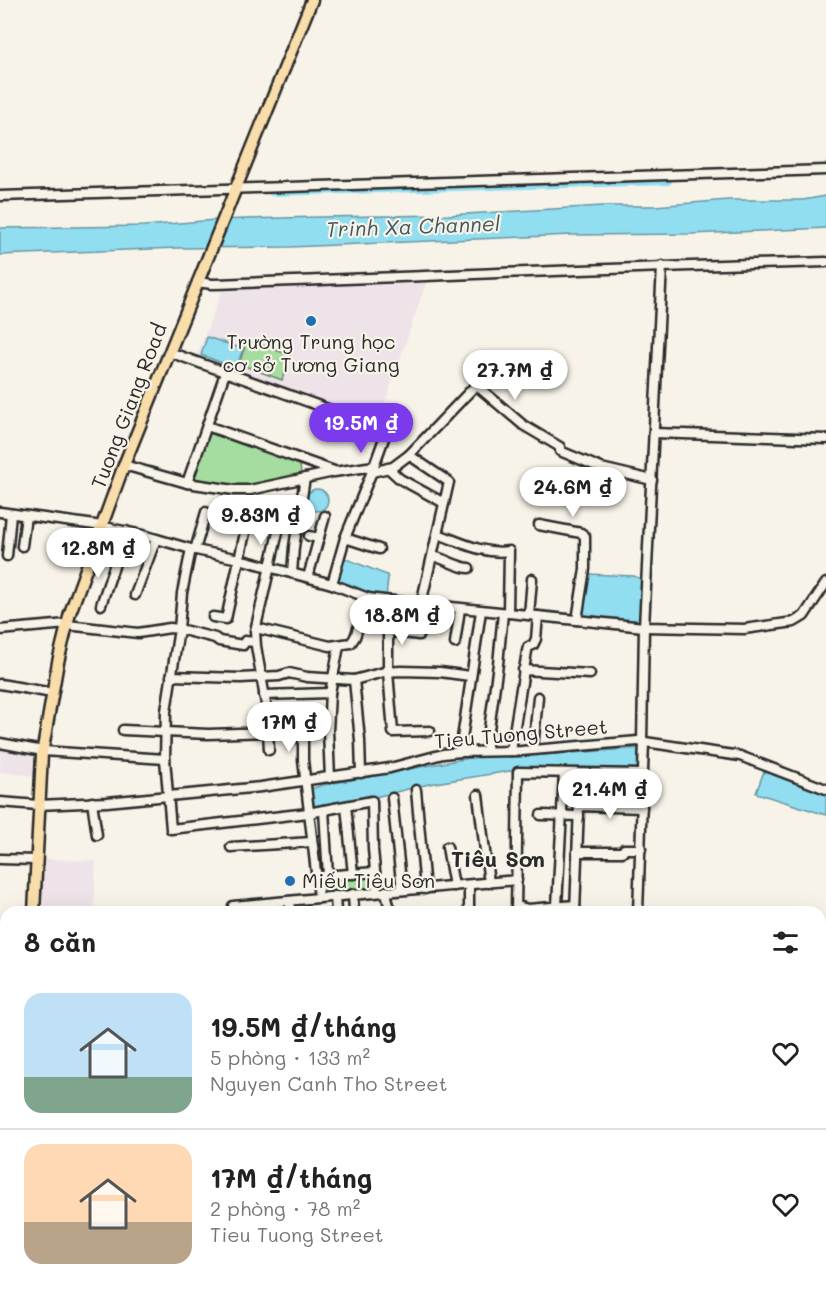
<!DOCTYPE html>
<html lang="vi">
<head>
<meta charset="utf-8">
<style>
	body { margin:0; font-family:Mali,sans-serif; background:#f6f6f6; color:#222; height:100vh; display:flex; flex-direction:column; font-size:22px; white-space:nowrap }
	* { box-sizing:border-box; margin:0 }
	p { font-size:20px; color:#767676 }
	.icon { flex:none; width:33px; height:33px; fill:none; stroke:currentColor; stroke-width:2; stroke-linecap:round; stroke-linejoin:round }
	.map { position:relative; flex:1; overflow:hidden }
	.details { position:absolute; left:0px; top:906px; width:826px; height:386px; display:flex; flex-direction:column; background:#fff; border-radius:18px 18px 0 0; box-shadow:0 6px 24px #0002 }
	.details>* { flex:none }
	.price { position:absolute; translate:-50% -51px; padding:0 14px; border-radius:21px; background:#fff; color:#222; font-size:20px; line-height:39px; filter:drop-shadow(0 2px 3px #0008) }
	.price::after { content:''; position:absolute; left:50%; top:36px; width:18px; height:14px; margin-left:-9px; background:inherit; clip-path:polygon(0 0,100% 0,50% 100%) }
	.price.current { background:#7c3aed; color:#fff }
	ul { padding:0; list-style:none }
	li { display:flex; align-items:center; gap:18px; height:150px; padding:0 24px }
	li+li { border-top:2px solid #e0e0e0 }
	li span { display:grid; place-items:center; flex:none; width:168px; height:120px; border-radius:18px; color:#555 }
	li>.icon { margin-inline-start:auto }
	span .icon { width:72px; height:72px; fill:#fffc; stroke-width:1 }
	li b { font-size:26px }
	h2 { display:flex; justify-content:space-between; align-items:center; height:72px; padding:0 24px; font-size:26px }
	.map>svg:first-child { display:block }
	.built { fill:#ede3e9 }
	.green { fill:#a5dca0; stroke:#688466; stroke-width:1.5 }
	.water { fill:#91def1; stroke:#6896a2; stroke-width:1.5 }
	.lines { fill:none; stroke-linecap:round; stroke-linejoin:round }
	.canal { stroke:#91def1; stroke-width:8 }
	.minor-casing { stroke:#2b2b2b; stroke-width:13 }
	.major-casing { stroke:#2b2b2b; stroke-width:15 }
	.minor { stroke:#f7f3e8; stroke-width:8 }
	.major { stroke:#f9deab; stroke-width:10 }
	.rail-casing { stroke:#2b2b2b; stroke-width:4.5 }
	.rail { stroke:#f7f3e8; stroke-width:2; stroke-dasharray:7; stroke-linecap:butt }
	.poi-dot { fill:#1f6fb2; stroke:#f7f3e8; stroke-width:2 }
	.labels { text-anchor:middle; stroke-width:4.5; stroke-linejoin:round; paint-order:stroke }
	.poi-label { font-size:20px; fill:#2b2b2b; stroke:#f7f3e8 }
	.street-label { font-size:20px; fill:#2b2b2b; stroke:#f7f3e8 }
	.water-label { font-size:21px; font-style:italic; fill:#44585c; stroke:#f7f3e8 }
	.quarter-label { font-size:22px; font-weight:bold; fill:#2b2b2b; stroke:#f7f3e8 }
</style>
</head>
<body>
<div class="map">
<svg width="826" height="1291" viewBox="0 0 826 1291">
	<rect width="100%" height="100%" fill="#f7f3e8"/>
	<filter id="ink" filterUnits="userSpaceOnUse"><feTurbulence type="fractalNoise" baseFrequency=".0167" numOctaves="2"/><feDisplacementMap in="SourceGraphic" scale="12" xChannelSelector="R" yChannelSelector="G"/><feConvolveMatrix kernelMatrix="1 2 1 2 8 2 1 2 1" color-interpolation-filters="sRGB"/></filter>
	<g filter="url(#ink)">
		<g class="built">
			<polygon points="426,283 378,423 197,355 223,288"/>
			<polygon points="0,744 35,751 33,776 0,772"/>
			<polygon points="42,859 96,861 94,911 40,909"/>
		</g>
		<g class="green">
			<polygon points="247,340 290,355 282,380 239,364"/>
			<path d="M210,433L294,460L300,465L301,474C281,486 213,491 193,476L208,434Z"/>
			<polygon points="374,874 375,890 322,894 320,878"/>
			<polygon points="826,1027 826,1108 821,1110 821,1028"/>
			<polygon points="0,1286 395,1289 397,1291 54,1291 3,1289 0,1289"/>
			<polygon points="586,1286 589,1289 587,1291 429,1291 430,1288"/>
		</g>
		<g class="water">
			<polygon points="826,196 826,228 691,234 571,235 290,247 177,248 0,255 0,228 144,226 215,220 318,217 448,215 603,206 655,206 728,200 803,200"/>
			<polygon points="207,337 243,349 236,368 201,355"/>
			<circle cx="317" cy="500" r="11"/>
			<polygon points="344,558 387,575 388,578 386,598 335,583"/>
			<polygon points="588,574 634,576 641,579 640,623 583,617 581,615"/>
			<polygon points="642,748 640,772 510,771 429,784 371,798 324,806 314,806 311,789 323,785 480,756 529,756"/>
			<polygon points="764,771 826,794 826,815 756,793"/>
		</g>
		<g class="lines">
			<polyline class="canal" points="272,192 668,181"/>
			<g class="minor-casing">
				<g id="minor">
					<polyline points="0,196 826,170"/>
					<polyline points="662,266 644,627 744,629 794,622 804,616 826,583"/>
					<path d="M197,282L212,284C417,277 621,267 826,262"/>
					<polyline points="207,426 334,471"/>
					<polyline points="654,433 826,439"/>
					<polyline points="409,455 449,482 421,604"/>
					<polyline points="124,465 187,483 234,490 250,490 334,472 374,466 387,430 169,352"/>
					<polyline points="388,468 400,479 444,503"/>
					<polyline points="372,472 393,467 409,455 476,385 523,425 560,447 560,451 601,468 652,480"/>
					<polyline points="187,483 225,373"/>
					<polyline points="0,512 95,525 143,535 191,549 239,559 332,584 368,598 384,600 644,627 642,742"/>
					<polyline points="539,525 581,533 585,536 585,569 577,620"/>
					<path d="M438,534C460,542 485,555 509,551L508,613"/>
					<polyline points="309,536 319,538"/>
					<polyline points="345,538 379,549"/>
					<polyline points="22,546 26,516"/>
					<polyline points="191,549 182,593 179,629 215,638 219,641 243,645 245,641 255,642"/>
					<polyline points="195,550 206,512"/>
					<polyline points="7,556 11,514"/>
					<path d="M433,556C446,559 456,567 469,568"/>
					<polyline points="292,573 294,547 305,478"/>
					<polyline points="308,577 325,516"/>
					<polyline points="332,584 345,538 373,469"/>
					<polyline points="135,595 156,539"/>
					<polyline points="392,601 388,631 388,672 393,732 430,731"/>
					<polyline points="101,605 126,531"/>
					<polyline points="529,615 532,579"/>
					<polyline points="213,617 226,619 248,519"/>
					<polyline points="67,625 138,633 170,628 179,629 166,711 165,759 171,829 308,813 372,801 373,849 377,892"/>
					<polyline points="256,628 330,646 351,643 355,637 368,598"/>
					<polyline points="0,630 67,624"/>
					<polyline points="388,631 419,635"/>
					<polyline points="455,643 460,609"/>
					<polyline points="523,670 590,674"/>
					<polyline points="171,676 241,678 279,676 289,673 307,677 354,680 384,672 401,671 440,672 470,676"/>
					<polyline points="354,680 360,740 361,773"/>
					<polyline points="0,684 53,693"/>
					<polyline points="330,693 339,646"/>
					<polyline points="264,695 330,693 328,731 330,778"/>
					<polyline points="303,723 303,760 319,898 517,880"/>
					<polyline points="123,730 208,734 269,732"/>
					<polyline points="0,743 43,751 165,759"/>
					<polyline points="533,749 538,697"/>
					<polyline points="269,750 267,710 256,646 255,631 278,532"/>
					<polyline points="486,751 498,664 503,613"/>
					<polyline points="511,751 527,651 528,647 533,645 536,639 538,616"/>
					<polyline points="460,752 481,611"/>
					<polyline points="416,790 425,889"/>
					<polyline points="478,795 489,883"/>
					<polyline points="392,798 402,890"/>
					<polyline points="0,802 38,805 107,802 261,787 390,768 443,754 460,752 521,751 638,741 740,756 826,789"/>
					<polyline points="92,802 97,835"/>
					<polyline points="346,806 353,874"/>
					<polyline points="324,810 328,876"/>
					<polyline points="541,815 579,816"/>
					<polyline points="231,847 312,842"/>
					<polyline points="447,847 454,886"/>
					<polyline points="577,852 623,852 624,849 641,849"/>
					<polyline points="0,859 36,860"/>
					<polyline points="323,876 375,872"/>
					<polyline points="386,891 390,912"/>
					<polyline points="353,894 354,912"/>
					<polyline points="335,896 336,912"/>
					<polyline points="290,901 290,912"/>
					<polyline points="233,906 319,898"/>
					<polyline points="517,906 528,909 575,905"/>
					<polyline points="557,906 564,773"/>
					<polyline points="469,912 469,885"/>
					<polyline points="516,912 518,772 643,774"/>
					<polyline points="575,912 579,806 642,808"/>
					<polyline points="638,912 644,742"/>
					<polyline points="820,1023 826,1021"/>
					<polyline points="0,1049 6,1050"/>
					<polyline points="820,1192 823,1192"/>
					<polyline points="0,1271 6,1249"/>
					<polyline points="596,1286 597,1291"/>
				</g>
			</g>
			<g class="major-casing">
				<g id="major">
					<polyline points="34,912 42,754 58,662 70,613 124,465 312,0"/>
					<polyline points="0,1210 6,1194"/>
					<polyline points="820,1259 826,1258"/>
					<polyline points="0,1277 6,1277"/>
					<polyline points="820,1279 826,1278"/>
					<polyline points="411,1291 411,1286"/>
					<polyline points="683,1291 744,1286"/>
				</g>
			</g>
			<use href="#minor" class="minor"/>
			<use href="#major" class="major"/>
			<g class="rail-casing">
				<g id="rail">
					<polyline points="820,1012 826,1010"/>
					<polyline points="0,1167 6,1166"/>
				</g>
			</g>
			<use href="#rail" class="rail"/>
		</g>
	</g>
	<g class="poi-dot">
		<circle cx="311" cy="321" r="6"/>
		<circle cx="290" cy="881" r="6"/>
	</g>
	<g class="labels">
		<g class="poi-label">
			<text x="311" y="349">Trường Trung học<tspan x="311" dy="23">cơ sở Tương Giang</tspan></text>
			<text x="302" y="888" text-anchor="start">Miếu Tiêu Sơn</text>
		</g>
		<g class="street-label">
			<text transform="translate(129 406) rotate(-69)" y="7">Tuong Giang Road</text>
			<text transform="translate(521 734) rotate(-5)" y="7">Tieu Tuong Street</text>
		</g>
		<g class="water-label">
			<text transform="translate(413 227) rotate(-2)" y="7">Trinh Xa Channel</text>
		</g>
		<g class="quarter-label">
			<text x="498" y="867">Tiêu Sơn</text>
		</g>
	</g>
</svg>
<b class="price" style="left:515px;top:401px">27.7M ₫</b>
<b class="price current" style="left:361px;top:454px">19.5M ₫</b>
<b class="price" style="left:573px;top:518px">24.6M ₫</b>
<b class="price" style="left:261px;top:546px">9.83M ₫</b>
<b class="price" style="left:98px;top:579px">12.8M ₫</b>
<b class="price" style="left:402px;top:646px">18.8M ₫</b>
<b class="price" style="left:289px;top:753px">17M ₫</b>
<b class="price" style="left:610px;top:820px">21.4M ₫</b>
<section class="details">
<h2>8 căn<svg class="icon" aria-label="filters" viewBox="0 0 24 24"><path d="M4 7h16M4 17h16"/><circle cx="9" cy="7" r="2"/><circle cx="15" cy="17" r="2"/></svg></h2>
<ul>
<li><span style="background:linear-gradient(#bfe0f5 70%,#7fa58c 0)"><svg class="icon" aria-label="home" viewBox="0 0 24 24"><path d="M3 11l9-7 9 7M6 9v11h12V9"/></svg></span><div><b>19.5M ₫/tháng</b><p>5 phòng · 133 m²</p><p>Nguyen Canh Tho Street</p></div><svg class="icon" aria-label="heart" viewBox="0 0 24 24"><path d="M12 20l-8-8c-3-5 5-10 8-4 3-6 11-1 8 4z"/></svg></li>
<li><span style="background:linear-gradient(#ffd9b3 65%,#b9a48a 0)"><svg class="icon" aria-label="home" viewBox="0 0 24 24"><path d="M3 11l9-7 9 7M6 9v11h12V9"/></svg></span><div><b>17M ₫/tháng</b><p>2 phòng · 78 m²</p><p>Tieu Tuong Street</p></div><svg class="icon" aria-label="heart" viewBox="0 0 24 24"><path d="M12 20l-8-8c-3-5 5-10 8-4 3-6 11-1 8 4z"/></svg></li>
</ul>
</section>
</div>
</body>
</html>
